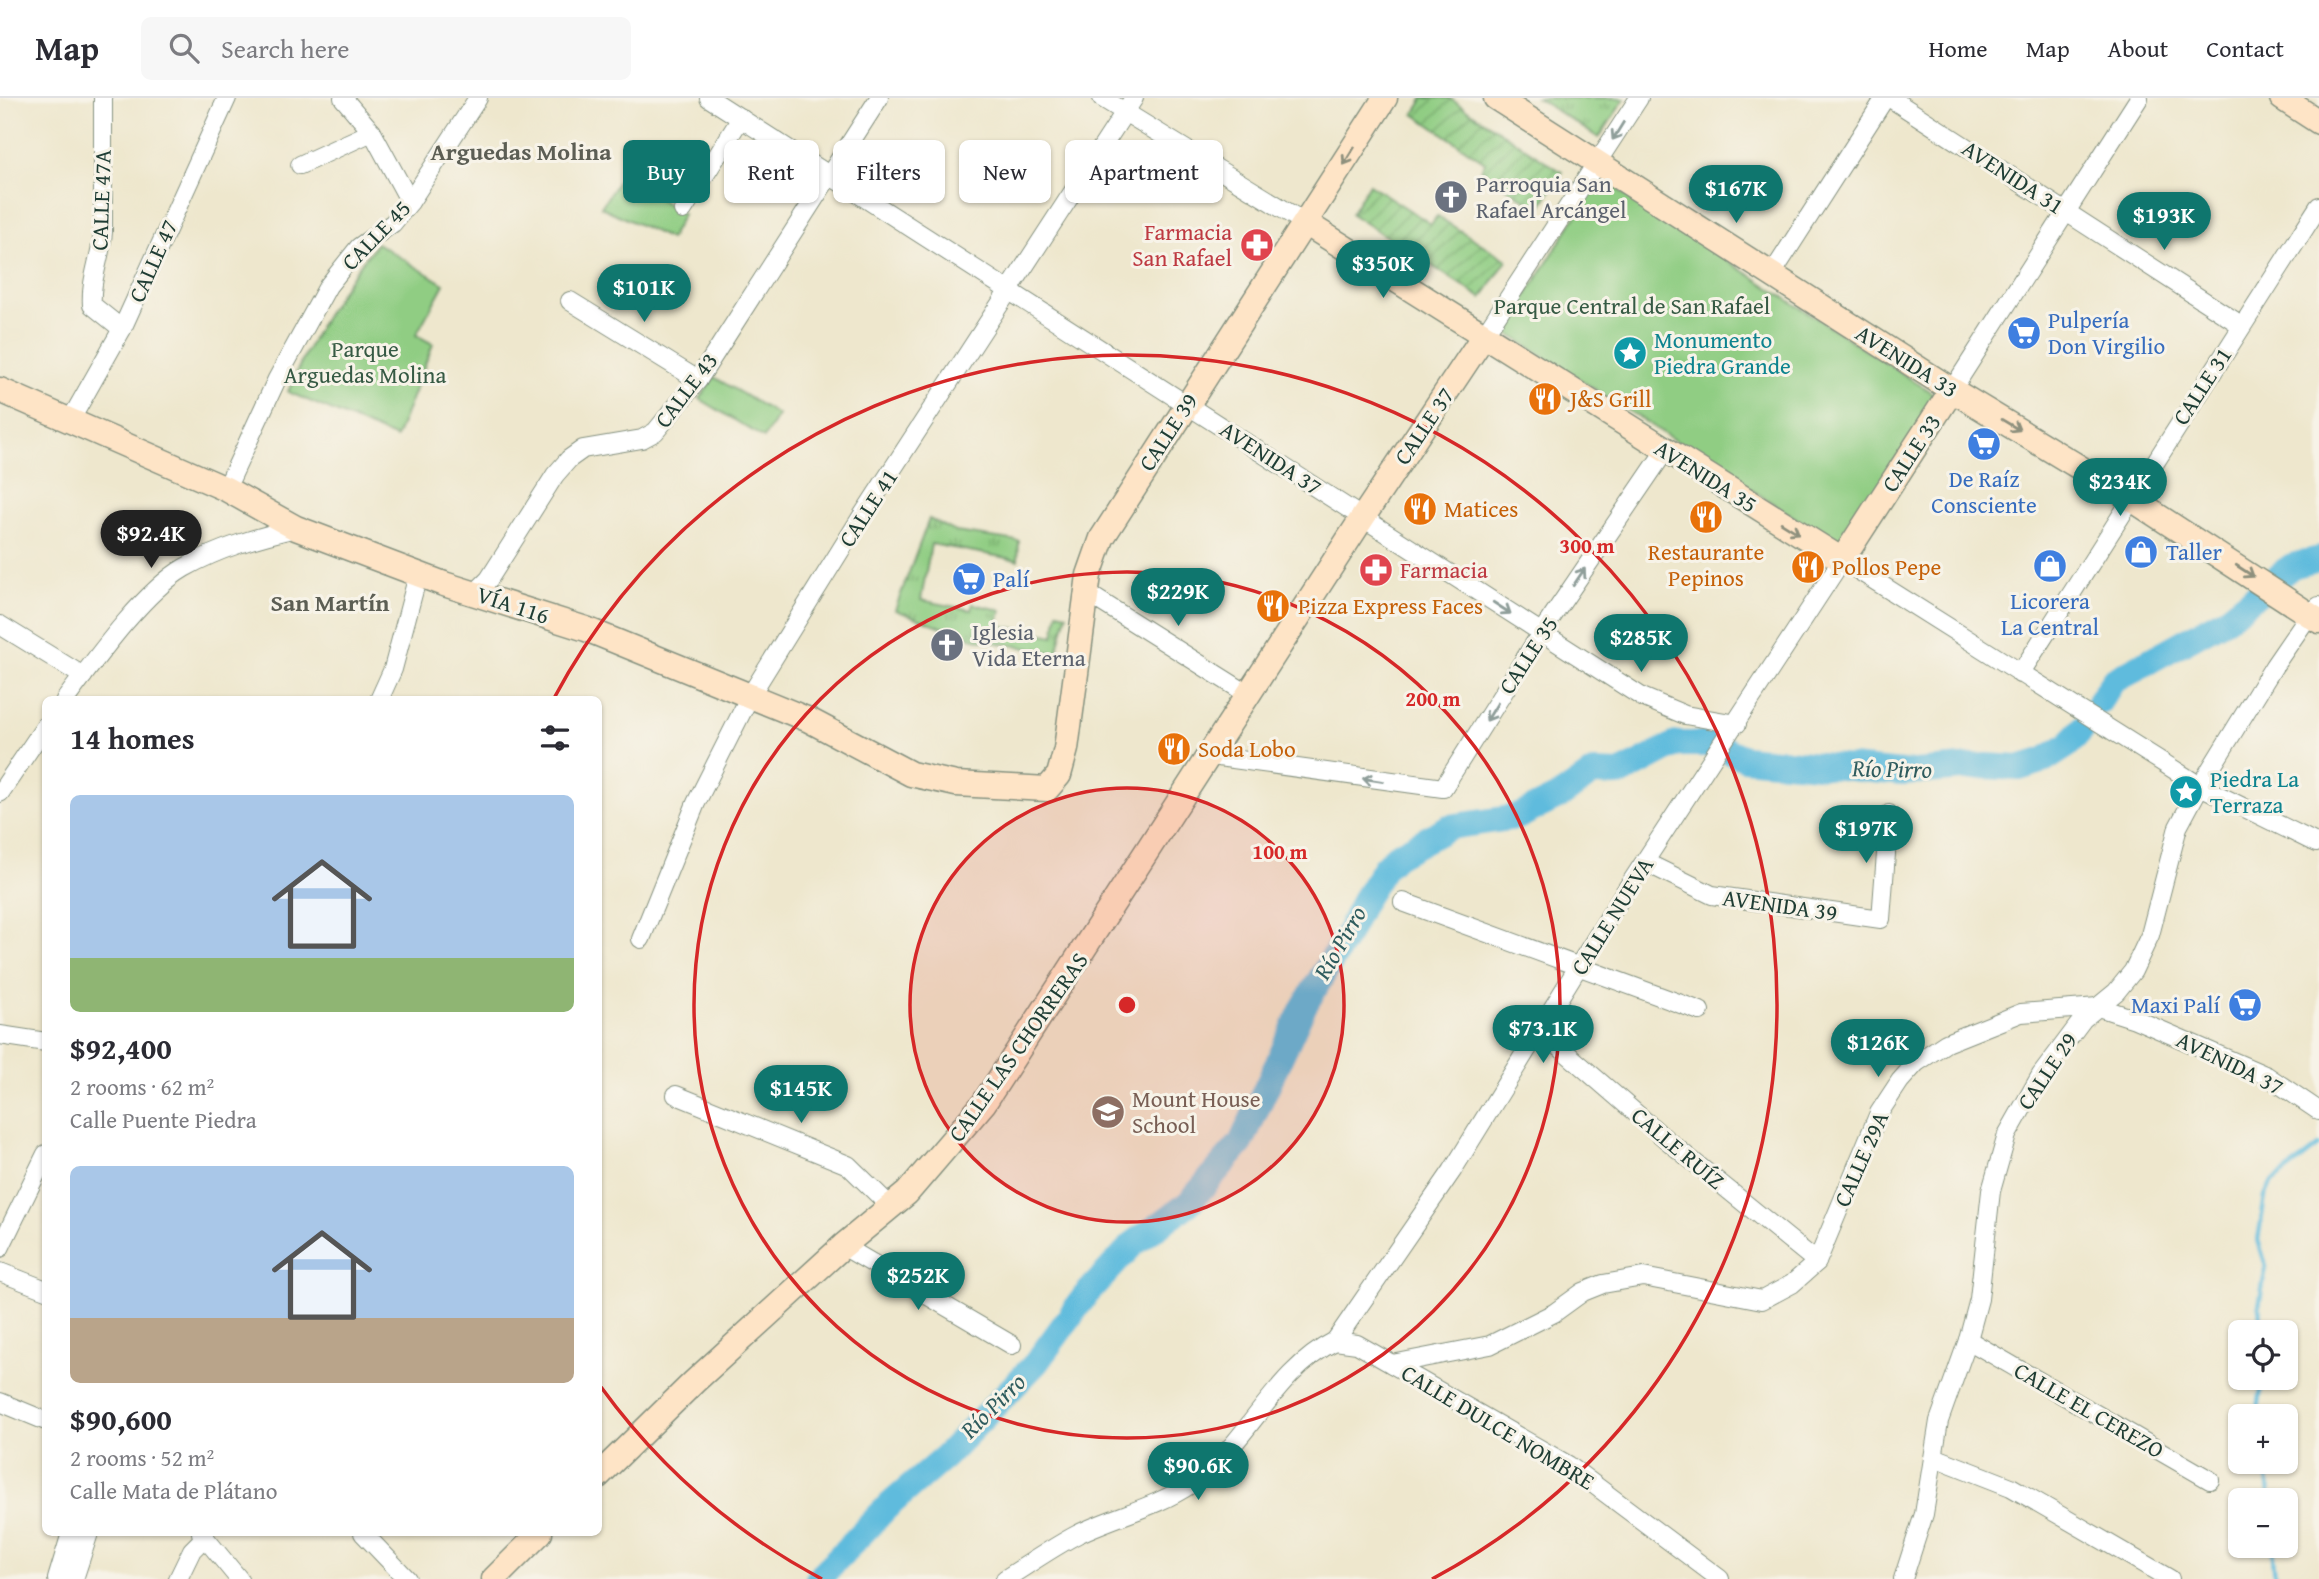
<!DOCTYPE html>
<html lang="en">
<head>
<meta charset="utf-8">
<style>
	body { margin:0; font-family:"Gentium Book Plus",serif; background:#f7f7f7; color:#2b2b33; height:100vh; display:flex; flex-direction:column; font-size:26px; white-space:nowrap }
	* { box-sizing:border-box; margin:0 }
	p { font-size:23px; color:#7c7c81 }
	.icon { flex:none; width:38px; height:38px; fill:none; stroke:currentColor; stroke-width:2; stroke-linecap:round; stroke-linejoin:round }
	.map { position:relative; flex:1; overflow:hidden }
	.side { position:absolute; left:42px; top:598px; width:560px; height:840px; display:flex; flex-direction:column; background:#fff; border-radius:10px; box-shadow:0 2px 5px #0004 }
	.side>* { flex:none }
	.top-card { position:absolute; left:623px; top:42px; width:665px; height:63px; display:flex; gap:14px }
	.tools { position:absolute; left:2228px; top:1222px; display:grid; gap:14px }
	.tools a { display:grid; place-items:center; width:70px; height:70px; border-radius:10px; background:#fff; box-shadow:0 2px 5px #0004; font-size:35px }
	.price { position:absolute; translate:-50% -60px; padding:0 16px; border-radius:24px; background:#0f766e; color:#fff; font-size:23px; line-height:46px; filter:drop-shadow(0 2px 4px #0008) }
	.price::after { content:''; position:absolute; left:50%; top:42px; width:21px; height:16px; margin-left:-10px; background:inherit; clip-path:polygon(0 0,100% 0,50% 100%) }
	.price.active { background:#222; color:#fff }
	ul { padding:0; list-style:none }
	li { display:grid; align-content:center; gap:14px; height:371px; padding:0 28px }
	li span { display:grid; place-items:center; height:217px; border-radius:10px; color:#555 }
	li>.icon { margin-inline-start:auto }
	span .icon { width:126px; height:126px; fill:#fffc; stroke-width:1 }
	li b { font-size:30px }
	h2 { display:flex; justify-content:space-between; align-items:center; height:84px; padding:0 28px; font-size:30px }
	.pill { padding:0 24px; border-radius:10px; background:#fff; box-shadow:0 2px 5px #0004; font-size:24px; line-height:63px }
	.pill.active { background:#0f766e; color:#fff }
	header { display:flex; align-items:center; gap:42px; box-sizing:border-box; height:98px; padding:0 35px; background:#fff; border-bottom:2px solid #e1e1e2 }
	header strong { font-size:33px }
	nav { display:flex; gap:38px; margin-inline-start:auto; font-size:24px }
	.search { width:490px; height:63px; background:#f7f7f7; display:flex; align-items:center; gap:18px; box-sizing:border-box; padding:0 24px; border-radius:10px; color:#7c7c81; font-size:26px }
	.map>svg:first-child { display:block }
	.grass { fill:url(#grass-tufts); stroke:#58855c; stroke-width:2 }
	.park { fill:#90cd83; stroke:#58855c; stroke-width:2 }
	.garden { fill:url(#garden-furrows); stroke:#58855c; stroke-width:2 }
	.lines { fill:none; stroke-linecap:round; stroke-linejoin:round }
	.stream { stroke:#5fbbdd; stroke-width:4.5 }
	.river { stroke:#5fbbdd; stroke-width:26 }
	.street-casing { stroke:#869280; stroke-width:20 }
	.secondary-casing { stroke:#869280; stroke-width:27 }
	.street { stroke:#fff; stroke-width:18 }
	.secondary { stroke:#fee4c6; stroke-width:24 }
	.oneway { stroke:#8f9e9a }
	.oneway2 { stroke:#8e907d }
	.ring { fill:none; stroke:#d62828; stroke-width:3.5 }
	.labels { text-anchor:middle; stroke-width:6; stroke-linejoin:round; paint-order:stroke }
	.street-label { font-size:23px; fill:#1f3d34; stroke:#f7f3e8 }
	.worship-label { font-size:23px; fill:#5b616d; stroke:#f7f3e8; text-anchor:start }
	.health-label { font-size:23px; fill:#be3a42; stroke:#f7f3e8; text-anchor:end }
	.park-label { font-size:23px; fill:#365a44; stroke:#f7f3e8 }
	.shop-label { font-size:23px; fill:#366cbe; stroke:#f7f3e8; text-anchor:start }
	.culture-label { font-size:23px; fill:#0d838f; stroke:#f7f3e8; text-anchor:start }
	.food-label { font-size:23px; fill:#c56008; stroke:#f7f3e8; text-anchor:start }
	.education-label { font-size:23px; fill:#785e54; stroke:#f7f3e8; text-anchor:start }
	.neighbourhood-label { font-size:24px; font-weight:bold; fill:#5c5e54; stroke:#f7f3e8 }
	.water-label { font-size:24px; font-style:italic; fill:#2f5c5e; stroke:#f7f3e8 }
	.centre { fill:#d62828; stroke:#f7f3e8; stroke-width:3.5 }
	.ring-label { font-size:21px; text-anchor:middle; font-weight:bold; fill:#d62828; stroke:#f7f3e8; stroke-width:6; stroke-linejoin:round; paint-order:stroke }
</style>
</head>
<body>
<header>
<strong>Map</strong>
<div class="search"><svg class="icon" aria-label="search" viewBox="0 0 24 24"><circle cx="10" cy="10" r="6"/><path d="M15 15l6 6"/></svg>Search here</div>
<nav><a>Home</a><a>Map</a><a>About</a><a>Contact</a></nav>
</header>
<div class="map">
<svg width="2319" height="1481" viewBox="0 0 2319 1481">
	<defs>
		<pattern id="grass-tufts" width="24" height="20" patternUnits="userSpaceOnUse" patternTransform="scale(1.75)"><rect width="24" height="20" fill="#90cd83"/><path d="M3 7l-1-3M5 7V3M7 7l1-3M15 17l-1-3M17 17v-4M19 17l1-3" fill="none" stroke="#75a86c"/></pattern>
		<pattern id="garden-furrows" width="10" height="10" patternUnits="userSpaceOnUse" patternTransform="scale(1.75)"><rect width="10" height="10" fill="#90cd83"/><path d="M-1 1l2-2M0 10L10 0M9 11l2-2" fill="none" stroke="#75a86c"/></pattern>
	</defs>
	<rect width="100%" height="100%" fill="#f7f3e8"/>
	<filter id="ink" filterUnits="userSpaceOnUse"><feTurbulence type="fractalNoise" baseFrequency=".0143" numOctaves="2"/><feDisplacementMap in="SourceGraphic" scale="14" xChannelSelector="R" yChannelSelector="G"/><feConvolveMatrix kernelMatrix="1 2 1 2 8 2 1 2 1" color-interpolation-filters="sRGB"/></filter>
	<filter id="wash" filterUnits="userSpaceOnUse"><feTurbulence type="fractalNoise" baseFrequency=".00686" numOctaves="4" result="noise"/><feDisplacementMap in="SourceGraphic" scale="28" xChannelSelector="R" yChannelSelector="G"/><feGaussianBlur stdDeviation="1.57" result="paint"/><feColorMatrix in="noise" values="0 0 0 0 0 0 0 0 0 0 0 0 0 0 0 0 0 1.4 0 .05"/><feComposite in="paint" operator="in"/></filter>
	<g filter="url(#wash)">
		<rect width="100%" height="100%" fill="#eee7cd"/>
		<g class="grass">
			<polygon points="1537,0 1625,0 1599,40"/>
			<polygon points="929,421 956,434 1019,443 1018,462 931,446 921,502 971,512 973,506 1001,512 998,527 1054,538 1058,514 1067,516 1057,555 975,541 895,512"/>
		</g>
		<g class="park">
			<polygon points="622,77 683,116 670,141 601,109"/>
			<polygon points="1600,80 1937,298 1841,449 1504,233"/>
			<path d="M377,145L444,186L416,237L433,246L396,340L288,294C310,240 340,190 377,145Z"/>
			<polygon points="714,279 778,317 764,340 700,301"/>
		</g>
		<g class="garden">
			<polygon points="1424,0 1449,0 1562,74 1539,111 1481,72 1485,64 1414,16"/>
			<polygon points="1369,86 1431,126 1437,118 1507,162 1482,200 1351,116"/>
		</g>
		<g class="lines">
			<g class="stream">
				<polyline points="2261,1234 2259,1208 2266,1168 2258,1142 2265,1099 2271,1085 2319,1048"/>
				<polyline points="2257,1318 2263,1279"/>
				<polyline points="2265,1363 2270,1402"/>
				<polyline points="2272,1447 2275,1481"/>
			</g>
			<g class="river">
				<polyline points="2277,480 2292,468 2319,461"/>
				<polyline points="2099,604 2113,583 2227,520 2260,494"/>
				<polyline points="818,1481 886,1410 945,1359 1036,1265 1085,1198 1133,1146 1188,1106 1241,1045 1303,910 1348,835 1361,807 1384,770 1396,758 1449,729 1517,719 1562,697 1593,675 1620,676 1676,646 1713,646 1744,660 1903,675 1986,668 2019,670 2045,662 2068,647 2082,631"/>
			</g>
		</g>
	</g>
	<g filter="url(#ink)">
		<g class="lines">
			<g class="street-casing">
				<g id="street">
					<path d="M103,0V134C101,159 90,182 92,207L122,231"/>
					<polyline points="343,0 372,34 410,104"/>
					<polyline points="709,0 1642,599 1685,617 1737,626"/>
					<polyline points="1102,0 1307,126"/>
					<polyline points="1890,0 2241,227"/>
					<polyline points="300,67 372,34"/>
					<polyline points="683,112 741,20"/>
					<polyline points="1772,176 1885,0"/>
					<polyline points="570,203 698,282"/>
					<polyline points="1483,239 1639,0"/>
					<polyline points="1952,292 2139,0"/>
					<polyline points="70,323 122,231 227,0"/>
					<polyline points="226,391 277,281 328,188 359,149 393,125 410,104 478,0"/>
					<polyline points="475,495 489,481 555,377 569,361 583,351 642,341 655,334 698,282 879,0"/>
					<polyline points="1087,495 1249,597"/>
					<polyline points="0,527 83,578"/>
					<polyline points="2020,576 2319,108"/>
					<path d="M65,602C94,563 143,494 184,470C219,450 258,439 296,430"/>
					<polyline points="379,602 393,571 418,477"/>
					<polyline points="1211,658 1443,690 1541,535 1665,353"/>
					<polyline points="0,695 46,627"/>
					<polyline points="1645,764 1712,797 1881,821 1889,716"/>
					<polyline points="1403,804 1700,913"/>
					<polyline points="641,841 696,705 750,598 860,421 1134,0"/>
					<polyline points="1541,933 1668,1043 1817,1164"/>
					<polyline points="0,937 46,944"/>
					<polyline points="676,997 848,1067 891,1109"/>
					<polyline points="843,1148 1012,1247"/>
					<polyline points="0,1150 46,1056"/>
					<polyline points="0,1174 46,1192"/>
					<polyline points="1968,1242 2210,1382"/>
					<polyline points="1335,1243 1357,1246 1568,1367 1720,1481"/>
					<polyline points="1392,1266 1490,1247 1554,1215 1583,1194 1603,1186 1643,1179 1762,1202 1792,1186 1817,1164 1879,1015 1900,983 1916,965 1946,945 2021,915 2098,909 2135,921 2267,978 2319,1013"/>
					<polyline points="0,1304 46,1323"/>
					<polyline points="1934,1359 2011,1389 2170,1481"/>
					<polyline points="201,1435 239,1481"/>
					<polyline points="363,1435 407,1481"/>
					<polyline points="57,1481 71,1435"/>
					<polyline points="74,1481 89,1435"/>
					<polyline points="178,1481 192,1452 205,1439"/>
					<path d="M1005,1481C1029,1466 1053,1449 1078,1436C1115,1418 1157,1409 1191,1386C1248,1347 1272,1275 1335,1243L1452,1073L1622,798L1842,462L2200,688L2316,745"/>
					<polyline points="1903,1481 1924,1416 1939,1323 1968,1242 1979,1201 1991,1093 2007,1037 2041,977 2083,921 2116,894 2133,873 2150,837 2178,729 2200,688 2274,568 2309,517 2319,508"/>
				</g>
			</g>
			<g class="secondary-casing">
				<g id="secondary">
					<polyline points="1496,0 1952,292 2130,400 2319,523"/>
					<polyline points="2282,0 2319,24"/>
					<polyline points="1307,126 1842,462 1952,292"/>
					<polyline points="0,292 226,391 296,430 444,486 586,531 809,622 911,676 956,686 1047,691 1059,677 1066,651 1089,477 1102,440 1385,0"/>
					<polyline points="598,1378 694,1284 843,1148 907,1095 984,1005 1363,419 1483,239"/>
					<polyline points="494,1481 540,1435"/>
				</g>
			</g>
			<use href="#street" class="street"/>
			<use href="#secondary" class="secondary"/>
		</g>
		<defs><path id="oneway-shaft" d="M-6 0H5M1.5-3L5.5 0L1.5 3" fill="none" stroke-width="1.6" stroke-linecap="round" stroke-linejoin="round" transform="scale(1.75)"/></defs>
		<g class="oneway">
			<use href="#oneway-shaft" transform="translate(1618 33) rotate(122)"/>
			<use href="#oneway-shaft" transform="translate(1579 479) rotate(-56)"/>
			<use href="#oneway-shaft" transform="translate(1502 510) rotate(33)"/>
			<use href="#oneway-shaft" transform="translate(1492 614) rotate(122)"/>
			<use href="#oneway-shaft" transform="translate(1373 682) rotate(-171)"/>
		</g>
		<g class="oneway2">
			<use href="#oneway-shaft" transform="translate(1349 58) rotate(122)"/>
			<use href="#oneway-shaft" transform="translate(2011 327) rotate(31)"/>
			<use href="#oneway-shaft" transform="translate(1790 430) rotate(32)"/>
			<use href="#oneway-shaft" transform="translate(2245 473) rotate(33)"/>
		</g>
	</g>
	<circle cx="1127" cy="907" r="217" fill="#d62828" fill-opacity=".12"/>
	<g class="ring">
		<circle cx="1127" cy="907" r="217"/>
		<circle cx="1127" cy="907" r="433"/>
		<path d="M822 1481A650 650 0 0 1 601 1289M553 602A650 650 0 1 1 1432 1481"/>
	</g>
	<defs>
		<g id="church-disc" transform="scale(1.75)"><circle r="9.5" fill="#6b7280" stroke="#f7f3e8"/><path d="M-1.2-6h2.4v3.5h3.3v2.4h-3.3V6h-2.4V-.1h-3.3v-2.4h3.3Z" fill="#fff"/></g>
		<g id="pharmacy-disc" transform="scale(1.75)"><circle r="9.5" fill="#e0444e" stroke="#f7f3e8"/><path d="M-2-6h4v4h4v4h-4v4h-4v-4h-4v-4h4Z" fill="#fff"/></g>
		<g id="supermarket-disc" transform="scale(1.75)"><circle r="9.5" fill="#3f7fe0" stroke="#f7f3e8"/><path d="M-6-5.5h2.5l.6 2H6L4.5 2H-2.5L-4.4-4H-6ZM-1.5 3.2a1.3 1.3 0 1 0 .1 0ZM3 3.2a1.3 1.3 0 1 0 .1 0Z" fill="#fff"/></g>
		<g id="sight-disc" transform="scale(1.75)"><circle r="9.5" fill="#0f9aa8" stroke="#f7f3e8"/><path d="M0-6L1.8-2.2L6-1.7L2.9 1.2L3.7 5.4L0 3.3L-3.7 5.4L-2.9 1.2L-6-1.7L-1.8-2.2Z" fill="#fff"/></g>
		<g id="restaurant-disc" transform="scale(1.75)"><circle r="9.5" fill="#e8710a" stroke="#f7f3e8"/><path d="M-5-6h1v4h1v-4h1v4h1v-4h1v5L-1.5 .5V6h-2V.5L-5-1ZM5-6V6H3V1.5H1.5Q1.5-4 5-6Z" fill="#fff"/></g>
		<g id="shop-disc" transform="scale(1.75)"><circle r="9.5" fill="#3f7fe0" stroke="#f7f3e8"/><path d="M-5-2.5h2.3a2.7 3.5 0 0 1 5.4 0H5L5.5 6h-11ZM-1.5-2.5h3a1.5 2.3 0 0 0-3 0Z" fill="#fff"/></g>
		<g id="school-disc" transform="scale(1.75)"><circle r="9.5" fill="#8d6e63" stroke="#f7f3e8"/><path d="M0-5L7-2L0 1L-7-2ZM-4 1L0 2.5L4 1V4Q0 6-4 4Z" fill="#fff"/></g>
	</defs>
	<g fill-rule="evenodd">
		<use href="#church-disc" x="1451" y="99"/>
		<use href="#pharmacy-disc" x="1257" y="147"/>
		<use href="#supermarket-disc" x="2024" y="235"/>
		<use href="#sight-disc" x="1630" y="255"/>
		<use href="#restaurant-disc" x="1545" y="301"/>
		<use href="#supermarket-disc" x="1984" y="346"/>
		<use href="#restaurant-disc" x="1420" y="411"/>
		<use href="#restaurant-disc" x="1706" y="419"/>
		<use href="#shop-disc" x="2141" y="454"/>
		<use href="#shop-disc" x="2050" y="468"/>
		<use href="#restaurant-disc" x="1808" y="469"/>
		<use href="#pharmacy-disc" x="1376" y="472"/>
		<use href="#supermarket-disc" x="969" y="481"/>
		<use href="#restaurant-disc" x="1273" y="508"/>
		<use href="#church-disc" x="947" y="547"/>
		<use href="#restaurant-disc" x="1174" y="651"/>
		<use href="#sight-disc" x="2186" y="694"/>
		<use href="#supermarket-disc" x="2245" y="907"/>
		<use href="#school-disc" x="1108" y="1014"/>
	</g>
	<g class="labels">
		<g class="street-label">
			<text transform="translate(2013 79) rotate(33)" y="8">AVENIDA 31</text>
			<text transform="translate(101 102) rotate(-88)" y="8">CALLE 47A</text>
			<text transform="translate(376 137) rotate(-46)" y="8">CALLE 45</text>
			<text transform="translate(153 163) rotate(-66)" y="8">CALLE 47</text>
			<text transform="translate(1907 263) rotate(32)" y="8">AVENIDA 33</text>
			<text transform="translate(2202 288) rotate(-57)" y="8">CALLE 31</text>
			<text transform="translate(686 292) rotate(-53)" y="8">CALLE 43</text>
			<text transform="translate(1424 328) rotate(-56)" y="8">CALLE 37</text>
			<text transform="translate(1168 334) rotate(-57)" y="8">CALLE 39</text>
			<text transform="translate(1911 355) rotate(-57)" y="8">CALLE 33</text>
			<text transform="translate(1271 360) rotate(33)" y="8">AVENIDA 37</text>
			<text transform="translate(1706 378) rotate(32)" y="8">AVENIDA 35</text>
			<text transform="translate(868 410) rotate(-57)" y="8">CALLE 41</text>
			<text transform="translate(513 507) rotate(18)" y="8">VÍA 116</text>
			<text transform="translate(1528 557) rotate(-57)" y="8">CALLE 35</text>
			<text transform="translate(1780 807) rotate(8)" y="8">AVENIDA 39</text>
			<text transform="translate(1612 818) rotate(-58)" y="8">CALLE NUEVA</text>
			<text transform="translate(1018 949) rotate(-55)" y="8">CALLE LAS CHORRERAS</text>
			<text transform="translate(2230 965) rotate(26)" y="8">AVENIDA 37</text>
			<text transform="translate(2047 973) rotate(-56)" y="8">CALLE 29</text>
			<text transform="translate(1678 1050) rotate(40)" y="8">CALLE RUÍZ</text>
			<text transform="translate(1861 1061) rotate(-66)" y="8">CALLE 29A</text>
			<text transform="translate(2089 1312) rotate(30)" y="8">CALLE EL CEREZO</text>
			<text transform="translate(1498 1329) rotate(31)" y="8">CALLE DULCE NOMBRE</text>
		</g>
		<g class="worship-label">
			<text x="1476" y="94">Parroquia San<tspan x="1476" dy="26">Rafael Arcángel</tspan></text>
			<text x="972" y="542">Iglesia<tspan x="972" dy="26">Vida Eterna</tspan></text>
		</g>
		<g class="health-label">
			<text x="1232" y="142">Farmacia<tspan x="1232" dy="26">San Rafael</tspan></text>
			<text x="1400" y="480" text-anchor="start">Farmacia</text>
		</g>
		<g class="park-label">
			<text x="1632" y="216">Parque Central de San Rafael</text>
			<text x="365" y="259">Parque<tspan x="365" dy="26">Arguedas Molina</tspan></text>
		</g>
		<g class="shop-label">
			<text x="2048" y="230">Pulpería<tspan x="2048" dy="26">Don Virgilio</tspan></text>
			<text x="1984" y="389" text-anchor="middle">De Raíz<tspan x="1984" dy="26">Consciente</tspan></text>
			<text x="2166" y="462">Taller</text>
			<text x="993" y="489">Palí</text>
			<text x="2050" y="511" text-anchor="middle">Licorera<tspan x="2050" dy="26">La Central</tspan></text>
			<text x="2220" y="915" text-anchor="end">Maxi Palí</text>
		</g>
		<g class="culture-label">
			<text x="1654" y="250">Monumento<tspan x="1654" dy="26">Piedra Grande</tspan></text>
			<text x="2210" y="689">Piedra La<tspan x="2210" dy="26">Terraza</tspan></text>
		</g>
		<g class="food-label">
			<text x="1570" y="309">J&amp;S Grill</text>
			<text x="1444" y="419">Matices</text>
			<text x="1706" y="462" text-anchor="middle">Restaurante<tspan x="1706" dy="26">Pepinos</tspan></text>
			<text x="1832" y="477">Pollos Pepe</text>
			<text x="1298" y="516">Pizza Express Faces</text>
			<text x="1198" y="659">Soda Lobo</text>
		</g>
		<g class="education-label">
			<text x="1132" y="1009">Mount House<tspan x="1132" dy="26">School</tspan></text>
		</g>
		<g class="neighbourhood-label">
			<text x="521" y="62">Arguedas Molina</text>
			<text x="330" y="513">San Martín</text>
		</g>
		<g class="water-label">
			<text transform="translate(1892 671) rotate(1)" y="8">Río Pirro</text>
			<text transform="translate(1340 845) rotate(-60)" y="8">Río Pirro</text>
			<text transform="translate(993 1308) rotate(-45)" y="8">Río Pirro</text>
		</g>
	</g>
	<circle cx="1127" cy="907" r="10" class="centre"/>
	<g class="ring-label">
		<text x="1587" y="455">300 m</text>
		<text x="1433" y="608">200 m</text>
		<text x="1280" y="761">100 m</text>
	</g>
</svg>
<div class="tools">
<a><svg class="icon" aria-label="locate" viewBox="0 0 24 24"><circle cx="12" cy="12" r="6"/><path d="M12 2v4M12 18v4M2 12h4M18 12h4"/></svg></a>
<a>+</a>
<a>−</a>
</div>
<b class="price" style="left:1736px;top:127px">$167K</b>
<b class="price" style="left:2164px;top:154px">$193K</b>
<b class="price" style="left:1383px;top:202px">$350K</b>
<b class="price" style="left:644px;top:226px">$101K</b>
<b class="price" style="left:2120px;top:420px">$234K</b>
<b class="price active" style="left:151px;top:472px">$92.4K</b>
<b class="price" style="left:1178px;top:530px">$229K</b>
<b class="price" style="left:1641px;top:576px">$285K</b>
<b class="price" style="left:1866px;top:767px">$197K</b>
<b class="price" style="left:1543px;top:967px">$73.1K</b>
<b class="price" style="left:1878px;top:981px">$126K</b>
<b class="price" style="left:801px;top:1027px">$145K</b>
<b class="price" style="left:918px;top:1214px">$252K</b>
<b class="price" style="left:1198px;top:1404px">$90.6K</b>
<div class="top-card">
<a class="pill active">Buy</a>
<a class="pill">Rent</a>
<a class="pill">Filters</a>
<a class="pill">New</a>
<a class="pill">Apartment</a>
</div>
<section class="side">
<h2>14 homes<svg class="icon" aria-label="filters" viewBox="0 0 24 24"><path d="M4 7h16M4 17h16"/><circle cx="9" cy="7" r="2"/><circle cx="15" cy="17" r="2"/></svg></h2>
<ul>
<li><span style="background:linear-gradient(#a9c7e8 75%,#8fb573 0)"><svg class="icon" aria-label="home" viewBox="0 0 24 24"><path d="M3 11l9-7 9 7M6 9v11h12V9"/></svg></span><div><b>$92,400</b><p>2 rooms · 62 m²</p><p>Calle Puente Piedra</p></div></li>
<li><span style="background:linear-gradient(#a9c7e8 70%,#b9a48a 0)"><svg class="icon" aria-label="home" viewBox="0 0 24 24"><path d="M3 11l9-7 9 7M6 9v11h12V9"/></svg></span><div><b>$90,600</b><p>2 rooms · 52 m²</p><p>Calle Mata de Plátano</p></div></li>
</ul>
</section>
</div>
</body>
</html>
